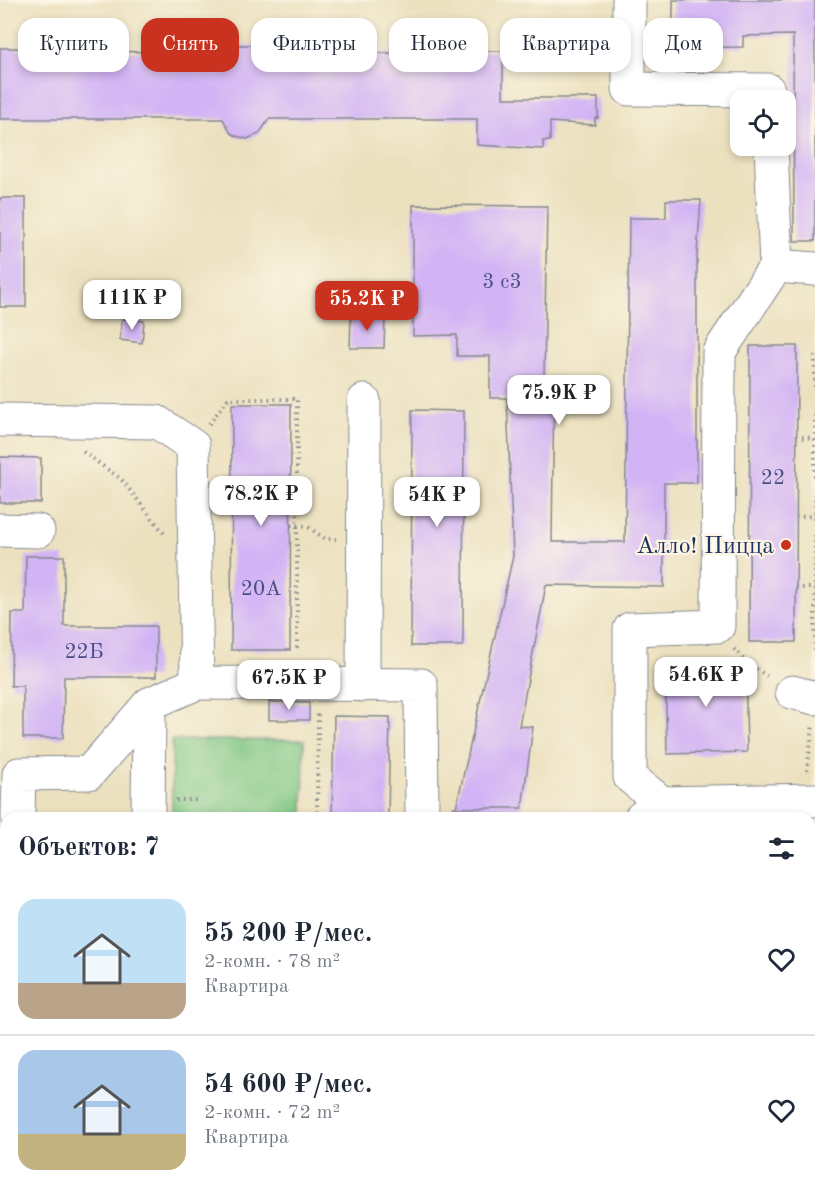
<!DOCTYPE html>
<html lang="ru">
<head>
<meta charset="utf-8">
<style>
	body { margin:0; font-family:"Old Standard TT",serif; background:#f6f6f7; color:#1f2937; height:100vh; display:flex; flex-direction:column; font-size:22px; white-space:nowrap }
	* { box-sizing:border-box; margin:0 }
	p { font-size:20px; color:#747a83 }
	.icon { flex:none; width:33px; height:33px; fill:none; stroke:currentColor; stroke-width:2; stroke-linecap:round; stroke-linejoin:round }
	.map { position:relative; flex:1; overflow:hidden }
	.details { position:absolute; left:0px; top:812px; width:816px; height:386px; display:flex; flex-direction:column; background:#fff; border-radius:18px 18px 0 0; box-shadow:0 3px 9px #0003 }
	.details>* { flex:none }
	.top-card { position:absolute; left:18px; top:18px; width:780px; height:54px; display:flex; gap:12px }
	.buttons { position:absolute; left:730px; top:90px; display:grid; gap:12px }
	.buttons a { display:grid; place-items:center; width:66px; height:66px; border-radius:12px; background:#fff; box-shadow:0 3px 9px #0003; font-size:30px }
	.price { position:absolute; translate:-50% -51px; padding:0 14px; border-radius:12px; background:#fff; color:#222; font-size:20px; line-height:39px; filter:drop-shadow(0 2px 3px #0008) }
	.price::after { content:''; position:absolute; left:50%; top:36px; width:18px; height:14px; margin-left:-9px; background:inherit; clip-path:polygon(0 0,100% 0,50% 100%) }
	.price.current { background:#c8321e; color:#fff }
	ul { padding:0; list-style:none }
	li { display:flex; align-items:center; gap:18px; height:150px; padding:0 18px }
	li+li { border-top:2px solid #e0e1e3 }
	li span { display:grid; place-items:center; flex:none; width:168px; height:120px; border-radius:18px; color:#555 }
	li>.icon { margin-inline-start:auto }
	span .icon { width:72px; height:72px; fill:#fffc; stroke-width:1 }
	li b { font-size:26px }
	h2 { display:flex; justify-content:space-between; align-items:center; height:72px; padding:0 18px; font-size:26px }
	.pill { padding:0 21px; border-radius:18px; background:#fff; box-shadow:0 3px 9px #0003; font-size:21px; line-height:54px }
	.pill.current { background:#c8321e; color:#fff }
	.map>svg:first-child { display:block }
	.green { fill:#7ec682; stroke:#4c7a70; stroke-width:1.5 }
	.building { fill:#d2b3f5 }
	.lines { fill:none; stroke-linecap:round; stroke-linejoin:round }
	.minor-casing { stroke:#84888e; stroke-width:35 }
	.path { stroke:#84888e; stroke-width:4; stroke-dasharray:1.5 4.5; stroke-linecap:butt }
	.minor { stroke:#fff; stroke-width:33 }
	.poi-dot { fill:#c8321e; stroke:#fcf5e5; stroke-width:2 }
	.labels { text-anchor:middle; stroke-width:4.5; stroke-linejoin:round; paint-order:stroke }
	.number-label { font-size:21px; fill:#495084 }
	.poi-label { font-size:24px; fill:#1b2f5e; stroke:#fcf5e5; text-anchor:end }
</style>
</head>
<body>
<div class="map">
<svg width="815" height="1196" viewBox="0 0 815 1196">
	<rect width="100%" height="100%" fill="#fcf5e5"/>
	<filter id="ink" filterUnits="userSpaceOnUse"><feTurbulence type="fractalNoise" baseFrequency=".0167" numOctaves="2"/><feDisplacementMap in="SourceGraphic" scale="12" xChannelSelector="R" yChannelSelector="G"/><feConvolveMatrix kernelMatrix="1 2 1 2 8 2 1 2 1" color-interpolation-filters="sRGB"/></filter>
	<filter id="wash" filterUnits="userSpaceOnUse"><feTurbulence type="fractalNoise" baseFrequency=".008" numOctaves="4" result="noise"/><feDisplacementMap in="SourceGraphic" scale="24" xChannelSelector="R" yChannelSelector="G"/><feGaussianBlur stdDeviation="1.35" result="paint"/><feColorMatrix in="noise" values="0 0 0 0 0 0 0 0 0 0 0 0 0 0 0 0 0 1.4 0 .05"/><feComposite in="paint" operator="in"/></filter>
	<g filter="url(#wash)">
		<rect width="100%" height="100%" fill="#ece1bf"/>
		<g class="green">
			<polygon points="172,740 304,740 303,817 172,817"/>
			<polygon points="313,1191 453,1191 454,1196 287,1196"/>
		</g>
		<g id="blocks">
			<g class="building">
				<polygon points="673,0 815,0 815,241 794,241 793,35 743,36 743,47 673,48"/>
				<polygon points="188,45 298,45 298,53 476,53 476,51 503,51 503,98 598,98 598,118 595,118 595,125 550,122 550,141 543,141 543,149 477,145 477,119 269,119 259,134 247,139 236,136 230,132 223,119 0,119 0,48 29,48 29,51 187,52"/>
				<rect x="0" y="198" width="26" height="109"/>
				<polygon points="666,200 701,200 697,254 697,483 664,483 664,587 546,585 519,726 533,727 522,808 456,808 513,556 507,398 490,398 490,356 457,356 457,335 413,336 413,205 547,206 544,379 554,379 552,542 625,542 629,218 666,218"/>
				<polygon points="351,316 385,317 384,348 350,348"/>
				<polygon points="122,319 144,321 142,343 120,340"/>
				<polygon points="750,346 797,346 796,642 749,642"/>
				<polygon points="232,404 291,404 290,650 231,650"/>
				<polygon points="412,410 464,411 463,646 411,646"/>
				<polygon points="0,457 41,458 41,503 0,503"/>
				<polygon points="26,556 64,556 64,626 156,626 156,677 64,677 63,738 23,738 23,686 11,686 12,613 25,613"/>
				<polygon points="745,663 747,752 667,754 665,664"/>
				<polygon points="269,702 309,703 309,720 269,720"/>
				<polygon points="334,716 390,717 388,818 332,818"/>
			</g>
		</g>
	</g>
	<g filter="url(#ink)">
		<use href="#blocks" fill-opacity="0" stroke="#84888e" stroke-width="1.5"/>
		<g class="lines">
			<g class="minor-casing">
				<g id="minor">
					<polyline points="629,0 629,89 768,90 769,100"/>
					<polyline points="771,146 776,266 815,269"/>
					<polyline points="0,420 157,422 193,446 197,683 421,685 422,818"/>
					<polyline points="0,530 38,531"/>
					<polyline points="363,685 364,401"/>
					<polyline points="792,692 815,698"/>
					<polyline points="662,803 630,777 630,629 718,626 719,352 776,266"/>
					<polyline points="18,818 19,774 89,773 149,704"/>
					<polyline points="148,818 149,704 197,683"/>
					<polyline points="641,818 662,803 815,800"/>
					<polyline points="0,899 6,901"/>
					<polyline points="810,1068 815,1065"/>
					<polyline points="64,1191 64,1196"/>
					<polyline points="483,1191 484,1196"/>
					<polyline points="806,1191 809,1196"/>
					<polyline points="202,1196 233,1191"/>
					<polyline points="673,1196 678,1191"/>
				</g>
			</g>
			<g class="path">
				<polyline points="815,355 815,660"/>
				<polyline points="209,424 228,399 297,399 297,648"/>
				<polyline points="796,437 814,438"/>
				<polyline points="83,452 121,479 164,533"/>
				<polyline points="796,517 815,516"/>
				<polyline points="291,525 307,526 325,539 336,539"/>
				<polyline points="796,588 815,588"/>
				<polyline points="734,649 745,661 767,676"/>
				<polyline points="807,771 813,725"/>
				<polyline points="176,800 198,800"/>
				<polyline points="453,807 466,818"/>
				<polyline points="317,818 318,712"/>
				<polyline points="810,1027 815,1025"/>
				<polyline points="270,1191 271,1196"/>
				<polyline points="635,1196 642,1191"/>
				<polyline points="709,1196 714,1191"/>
			</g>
			<use href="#minor" class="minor"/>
		</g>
	</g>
	<circle class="poi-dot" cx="786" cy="545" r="6"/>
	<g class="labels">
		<g class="number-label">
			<text x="502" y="288">3 с3</text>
			<text x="773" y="484">22</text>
			<text x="261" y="595">20А</text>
			<text x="84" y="658">22Б</text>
		</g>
		<g class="poi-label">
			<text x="774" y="553">Алло! Пицца</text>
		</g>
	</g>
</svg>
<div class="buttons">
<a><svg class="icon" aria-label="locate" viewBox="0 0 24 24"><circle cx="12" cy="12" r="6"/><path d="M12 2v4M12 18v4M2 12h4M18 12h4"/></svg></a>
</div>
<b class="price" style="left:132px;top:331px">111K ₽</b>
<b class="price current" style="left:367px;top:332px">55.2K ₽</b>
<b class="price" style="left:559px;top:426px">75.9K ₽</b>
<b class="price" style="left:261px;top:527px">78.2K ₽</b>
<b class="price" style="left:437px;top:528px">54K ₽</b>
<b class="price" style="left:706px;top:708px">54.6K ₽</b>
<b class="price" style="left:289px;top:711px">67.5K ₽</b>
<div class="top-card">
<a class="pill">Купить</a>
<a class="pill current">Снять</a>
<a class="pill">Фильтры</a>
<a class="pill">Новое</a>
<a class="pill">Квартира</a>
<a class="pill">Дом</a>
</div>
<section class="details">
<h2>Объектов: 7<svg class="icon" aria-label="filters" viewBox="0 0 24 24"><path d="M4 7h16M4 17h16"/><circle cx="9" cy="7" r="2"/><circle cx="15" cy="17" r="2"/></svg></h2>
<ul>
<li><span style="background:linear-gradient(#bfe0f5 70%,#b9a48a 0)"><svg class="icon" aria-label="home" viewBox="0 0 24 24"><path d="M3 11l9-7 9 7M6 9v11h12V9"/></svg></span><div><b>55 200 ₽/мес.</b><p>2-комн. · 78 m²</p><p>Квартира</p></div><svg class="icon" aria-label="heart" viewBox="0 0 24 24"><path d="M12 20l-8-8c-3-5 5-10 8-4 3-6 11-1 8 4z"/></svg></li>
<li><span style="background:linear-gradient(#a9c7e8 70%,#c2b280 0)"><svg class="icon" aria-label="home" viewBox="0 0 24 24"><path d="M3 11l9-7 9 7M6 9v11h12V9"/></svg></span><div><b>54 600 ₽/мес.</b><p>2-комн. · 72 m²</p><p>Квартира</p></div><svg class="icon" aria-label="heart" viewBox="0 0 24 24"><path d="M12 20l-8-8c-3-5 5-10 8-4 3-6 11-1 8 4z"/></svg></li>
</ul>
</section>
</div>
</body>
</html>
